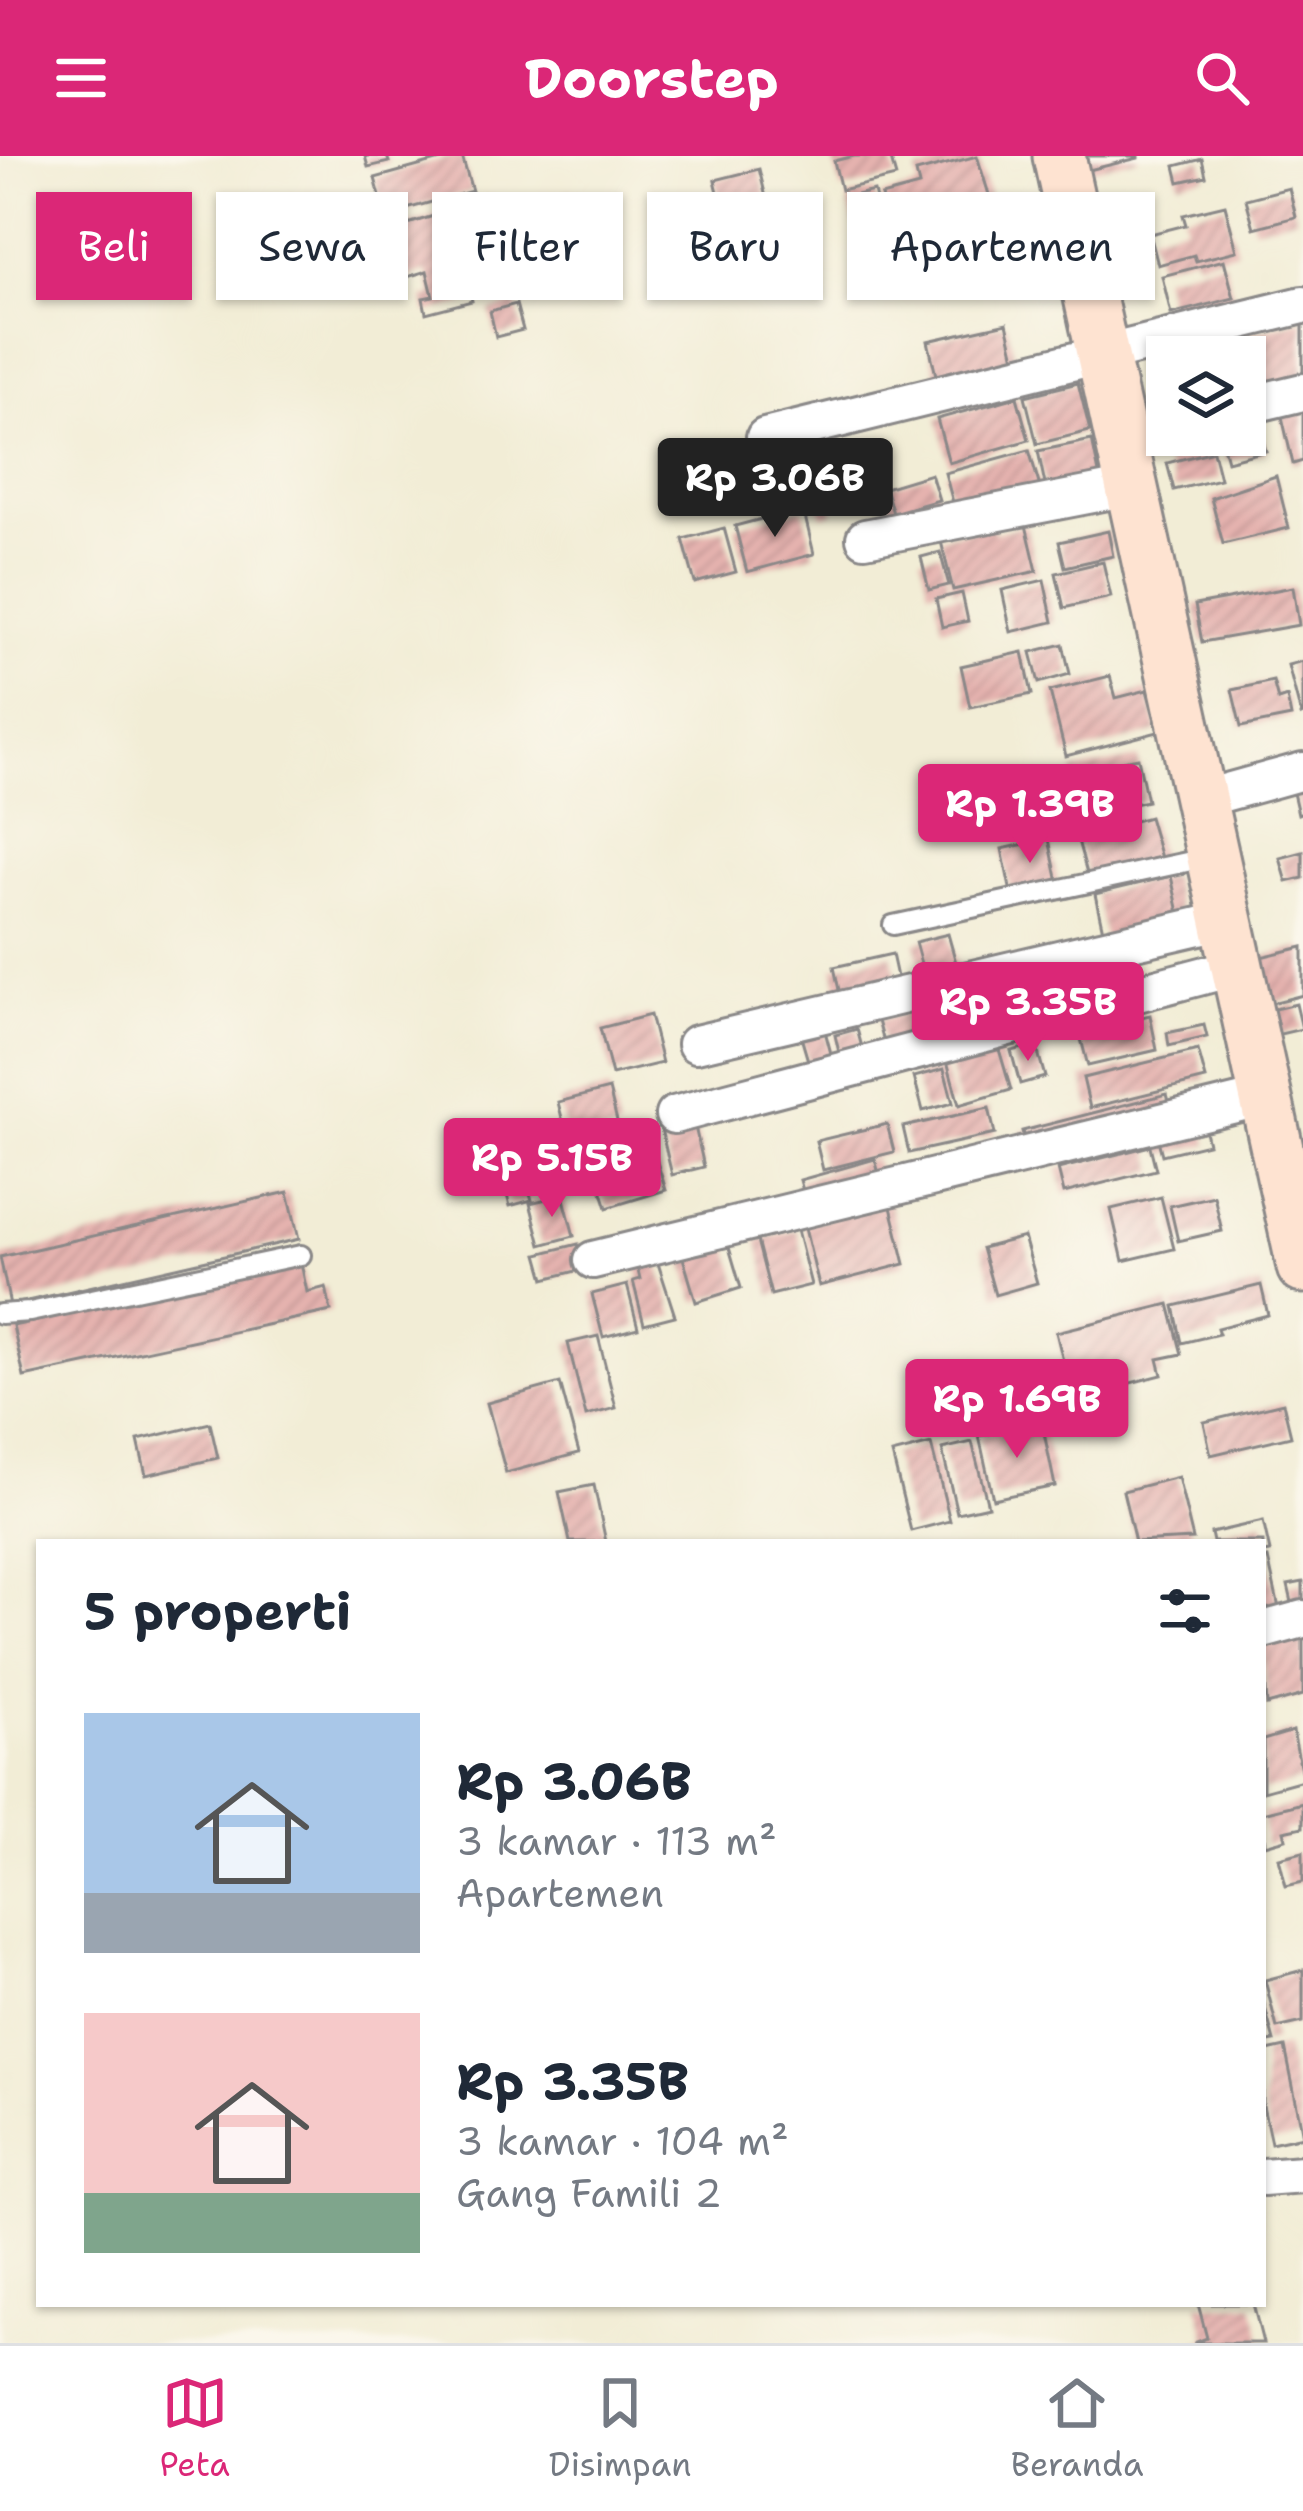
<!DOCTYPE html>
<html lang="id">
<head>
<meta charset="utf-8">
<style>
	body { margin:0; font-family:"Shantell Sans",sans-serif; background:#f2f2f3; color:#1f2937; height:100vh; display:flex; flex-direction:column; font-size:45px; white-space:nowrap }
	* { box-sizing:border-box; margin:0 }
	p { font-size:39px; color:#747a83 }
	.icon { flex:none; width:66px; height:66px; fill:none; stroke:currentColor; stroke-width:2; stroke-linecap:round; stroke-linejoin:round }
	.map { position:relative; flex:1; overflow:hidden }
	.sheet { position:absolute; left:36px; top:1383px; width:1230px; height:768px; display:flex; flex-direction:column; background:#fff; border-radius:0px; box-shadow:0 3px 9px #0004 }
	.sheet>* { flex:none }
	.top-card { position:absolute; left:36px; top:36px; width:1233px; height:108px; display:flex; gap:24px }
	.controls { position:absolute; left:1146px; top:180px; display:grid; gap:24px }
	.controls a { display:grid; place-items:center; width:120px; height:120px; border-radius:0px; background:#fff; box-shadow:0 3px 9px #0004; font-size:60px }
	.price { position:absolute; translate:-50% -102px; padding:0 27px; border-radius:12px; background:#db2777; color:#fff; font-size:39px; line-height:78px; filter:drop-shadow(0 3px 6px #0008) }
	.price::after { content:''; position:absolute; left:50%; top:72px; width:36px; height:27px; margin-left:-18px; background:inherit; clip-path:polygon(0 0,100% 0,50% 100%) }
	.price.current { background:#222; color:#fff }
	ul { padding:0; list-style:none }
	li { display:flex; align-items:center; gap:36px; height:300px; padding:0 48px }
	li span { display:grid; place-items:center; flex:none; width:336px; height:240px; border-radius:0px; color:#555 }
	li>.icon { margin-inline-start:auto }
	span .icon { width:144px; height:144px; fill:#fffc; stroke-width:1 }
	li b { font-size:51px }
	h2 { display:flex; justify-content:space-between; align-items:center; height:144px; padding:0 48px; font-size:51px }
	.pill { padding:0 42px; border-radius:0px; background:#fff; box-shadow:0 3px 9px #0004; font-size:42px; line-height:108px }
	.pill.current { background:#db2777; color:#fff }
	header { display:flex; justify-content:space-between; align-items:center; height:156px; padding:0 48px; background:#db2777; color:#fff; font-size:54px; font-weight:700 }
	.menu { display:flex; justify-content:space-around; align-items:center; height:168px; border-top:3px solid #e0e1e3; background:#fff; font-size:33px; color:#747a83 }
	.menu a { display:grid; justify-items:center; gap:6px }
	.menu .current { color:#db2777 }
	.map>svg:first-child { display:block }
	.building { fill:url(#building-hatch) }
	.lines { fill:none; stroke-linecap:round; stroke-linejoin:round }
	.lane-casing { stroke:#8a8888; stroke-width:24 }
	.street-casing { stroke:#8a8888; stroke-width:42 }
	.secondary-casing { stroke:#8a8888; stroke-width:57 }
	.lane { stroke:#fff; stroke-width:18 }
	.street { stroke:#fff; stroke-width:36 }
	.secondary { stroke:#fee3d1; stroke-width:51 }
</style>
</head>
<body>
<header><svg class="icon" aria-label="menu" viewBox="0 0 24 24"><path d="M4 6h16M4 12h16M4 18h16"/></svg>Doorstep<svg class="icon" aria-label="search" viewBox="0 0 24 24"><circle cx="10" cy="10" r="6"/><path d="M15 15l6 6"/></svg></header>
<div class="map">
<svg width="1303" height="2187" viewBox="0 0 1303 2187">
	<defs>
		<pattern id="building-hatch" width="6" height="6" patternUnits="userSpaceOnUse" patternTransform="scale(3)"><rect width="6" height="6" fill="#e5b2af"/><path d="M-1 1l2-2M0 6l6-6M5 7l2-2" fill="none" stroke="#c49997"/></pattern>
	</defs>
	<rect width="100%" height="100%" fill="#fbf7ec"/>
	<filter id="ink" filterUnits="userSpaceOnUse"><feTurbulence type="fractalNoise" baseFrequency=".00833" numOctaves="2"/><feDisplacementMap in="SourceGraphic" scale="24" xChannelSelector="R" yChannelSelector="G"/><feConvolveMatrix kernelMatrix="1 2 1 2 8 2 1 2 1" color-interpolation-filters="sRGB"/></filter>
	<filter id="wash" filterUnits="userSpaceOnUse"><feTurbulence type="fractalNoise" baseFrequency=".004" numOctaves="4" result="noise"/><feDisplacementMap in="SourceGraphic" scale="48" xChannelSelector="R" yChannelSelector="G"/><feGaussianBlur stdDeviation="2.7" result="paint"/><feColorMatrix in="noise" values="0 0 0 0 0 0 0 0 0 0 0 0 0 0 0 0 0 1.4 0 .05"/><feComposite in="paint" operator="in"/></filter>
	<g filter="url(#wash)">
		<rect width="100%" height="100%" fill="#f2edd6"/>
		<g id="blocks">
			<g class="building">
				<polygon points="365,0 387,0 389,6 368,11"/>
				<polygon points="455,0 462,0 472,35 385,59 375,22"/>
				<polygon points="854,0 890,0 896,21 841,34 834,5"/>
				<polygon points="977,0 991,45 928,62 926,55 887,65 881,40 919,30 916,16"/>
				<polygon points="1085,0 1138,0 1138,2 1089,14"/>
				<polygon points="1202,3 1206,20 1179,26 1175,10"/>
				<polygon points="759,13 776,82 732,93 715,24"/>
				<polygon points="1289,32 1296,61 1254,72 1246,43"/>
				<polygon points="572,34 574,43 587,40 603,112 583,116 578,94 563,98 549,40"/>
				<polygon points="874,35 882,69 856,75 847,41"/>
				<polygon points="488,40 498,80 472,86 462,46"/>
				<polygon points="545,43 563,121 525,130 507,52"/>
				<polygon points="1225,49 1237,95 1196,105 1194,99 1158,109 1150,78 1186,69 1183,59"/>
				<polygon points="440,58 452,99 465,96 476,139 471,140 472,145 426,157 423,142 433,140 427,115 394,125 379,77"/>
				<polygon points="505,93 514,130 484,138 474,101"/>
				<polygon points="1224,104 1234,142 1171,158 1162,120"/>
				<polygon points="516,148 523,174 496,181 490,155"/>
				<polygon points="1303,164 1303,230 1245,244 1245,201 1209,201 1206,188"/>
				<polygon points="1007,167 1017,210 938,228 928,185"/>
				<polygon points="1078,227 1090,275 1037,288 1025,240"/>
				<polygon points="1017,241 1029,284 949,307 937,263"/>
				<polygon points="1303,247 1303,305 1293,308 1280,252"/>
				<polygon points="1255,258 1266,295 1227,305 1220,279 1245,279 1245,261"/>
				<polygon points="1167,266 1167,282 1138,289 1134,274"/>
				<polygon points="1092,284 1100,322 1046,333 1038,295"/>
				<polygon points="1029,294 1042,338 957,361 945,317"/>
				<polygon points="1213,295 1220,323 1174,334 1167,307"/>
				<polygon points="797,298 807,337 775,345 764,306"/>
				<polygon points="931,318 939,344 893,357 885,332"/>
				<polygon points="1276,320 1289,372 1223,388 1211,342"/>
				<polygon points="830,343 833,357 823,360 819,345"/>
				<polygon points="803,352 814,398 747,416 735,370"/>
				<polygon points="992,369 994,377 1026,369 1037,415 953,434 940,381"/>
				<polygon points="724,372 736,416 695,427 683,383"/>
				<polygon points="1108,375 1113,400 1065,411 1059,386"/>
				<polygon points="940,396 949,429 929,434 921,401"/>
				<polygon points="1103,406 1111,441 1064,452 1056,417"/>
				<polygon points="1044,424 1053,466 1011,476 1002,434"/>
				<polygon points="1293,431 1299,469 1202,486 1195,449"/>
				<polygon points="962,437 968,465 942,471 936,443"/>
				<polygon points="1063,488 1070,518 1039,527 1031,496"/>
				<polygon points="1023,496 1032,538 970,551 961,510"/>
				<polygon points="1303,505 1303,558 1301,559 1288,509"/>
				<polygon points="1110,520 1116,542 1147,534 1158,576 1066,600 1050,535"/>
				<polygon points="1273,525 1278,544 1287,541 1291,561 1241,571 1232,534"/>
				<polygon points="1138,602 1147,645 1110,653 1113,666 1085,671 1073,615"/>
				<polygon points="1303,621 1303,656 1298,658 1290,624"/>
				<polygon points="1149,661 1161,702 1088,721 1077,681"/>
				<polygon points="1049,683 1058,727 1011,737 1002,693"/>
				<polygon points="1303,696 1303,722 1287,726 1280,702"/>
				<polygon points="1171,720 1181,766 1105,784 1095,738"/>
				<polygon points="948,778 960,821 927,830 915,786"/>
				<polygon points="1303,791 1303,839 1264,849 1252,803"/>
				<polygon points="892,798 900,835 842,848 834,811"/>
				<polygon points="1296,848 1302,873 1263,882 1257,857"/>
				<polygon points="913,855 922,888 887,897 878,865"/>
				<polygon points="650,859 662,907 612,919 600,872"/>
				<polygon points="1150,859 1157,894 1088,910 1079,875"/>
				<polygon points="1204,869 1207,881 1169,890 1167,877"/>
				<polygon points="857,873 864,899 841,905 835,879"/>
				<polygon points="825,875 834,909 811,915 801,881"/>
				<polygon points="1036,889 1045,921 1020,928 1011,895"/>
				<polygon points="998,890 1011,934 959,949 947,905"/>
				<polygon points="1198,894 1206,923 1090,952 1083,922"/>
				<polygon points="944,913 953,947 923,955 914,921"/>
				<polygon points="609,933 619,973 568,986 558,946"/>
				<polygon points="1167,938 1172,957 1027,994 1022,975"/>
				<polygon points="989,952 995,978 909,997 903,971"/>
				<polygon points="1202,962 1208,988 1162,999 1155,973"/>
				<polygon points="694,966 704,1011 672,1019 661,973"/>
				<polygon points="887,968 894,996 823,1014 816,985"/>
				<polygon points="649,981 666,1034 607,1052 590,998"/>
				<polygon points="1150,990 1156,1014 1064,1037 1058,1013"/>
				<polygon points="875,1003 882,1029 807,1049 800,1024"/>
				<polygon points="520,1005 532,1044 510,1050 499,1010"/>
				<polygon points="288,1036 299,1083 10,1149 0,1101"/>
				<polygon points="563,1039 574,1080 541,1089 530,1047"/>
				<polygon points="1214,1040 1222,1075 1178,1085 1170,1050"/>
				<polygon points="1161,1041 1174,1093 1123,1105 1111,1053"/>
				<polygon points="890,1047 905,1108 819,1130 804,1068"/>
				<polygon points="797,1074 811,1129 771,1139 757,1084"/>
				<polygon points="1024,1081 1037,1127 995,1139 982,1092"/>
				<polygon points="578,1088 584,1113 545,1123 538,1098"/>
				<polygon points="728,1088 741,1132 696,1146 683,1102"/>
				<polygon points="655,1098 675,1160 644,1168 633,1125 640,1123 635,1102"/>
				<polygon points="301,1107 307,1136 326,1131 331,1155 24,1221 13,1170"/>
				<polygon points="627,1129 638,1172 603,1181 592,1138"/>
				<polygon points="1261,1129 1268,1159 1217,1172 1219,1178 1182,1187 1174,1150"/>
				<polygon points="1169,1148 1182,1198 1158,1203 1162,1219 1072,1242 1056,1176"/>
				<polygon points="598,1180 616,1252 586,1260 568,1187"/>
				<polygon points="560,1227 579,1297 506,1317 487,1247"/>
				<polygon points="1283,1247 1291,1280 1211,1299 1204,1266"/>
				<polygon points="210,1267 218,1302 146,1319 138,1284"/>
				<polygon points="1042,1267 1055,1330 993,1343 979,1280"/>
				<polygon points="972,1286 988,1350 957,1357 942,1293"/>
				<polygon points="931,1288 950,1365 911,1375 892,1298"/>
				<polygon points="1178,1321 1193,1383 1135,1386 1123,1335"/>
				<polygon points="594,1329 606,1386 570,1386 559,1336"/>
				<polygon points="1263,1365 1270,1396 1263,1397 1263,1386 1213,1386 1211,1377"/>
				<polygon points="1268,1402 1280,1457 1263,1461 1263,1403"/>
				<polygon points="1303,1426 1303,1453 1294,1455 1288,1429"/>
				<polygon points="1303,1480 1303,1539 1267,1549 1263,1490"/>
				<polygon points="1293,1575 1303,1624 1263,1635 1263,1584"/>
				<polygon points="1303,1647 1303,1671 1284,1675 1286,1683 1265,1689 1263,1657"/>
				<polygon points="1303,1696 1303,1726 1286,1730 1279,1702"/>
				<polygon points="1303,1814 1303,1866 1277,1872 1265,1824"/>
				<polygon points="1263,1844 1274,1885 1263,1887"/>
				<polygon points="1285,1891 1303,1980 1271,1987 1263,1950 1263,1896"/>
				<polygon points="1198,2148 1253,2148 1263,2187 1194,2187 1207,2182"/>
			</g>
		</g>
	</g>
	<g filter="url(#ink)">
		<use href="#blocks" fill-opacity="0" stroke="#8a8888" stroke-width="3"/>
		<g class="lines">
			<g class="lane-casing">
				<g id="lane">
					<polyline points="893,769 1210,701"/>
					<polyline points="0,1158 30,1156 301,1099"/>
				</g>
			</g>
			<g class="street-casing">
				<g id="street">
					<polyline points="1245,250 1303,236"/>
					<polyline points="765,281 1303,149"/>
					<polyline points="865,382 1134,330"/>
					<polyline points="1198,644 1303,615"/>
					<polyline points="696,888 1225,764"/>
					<polyline points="674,959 1236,811"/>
					<polyline points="593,1104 1264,941"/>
					<polyline points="1263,1474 1303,1463"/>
					<polyline points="1263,2021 1303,2018"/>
				</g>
			</g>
			<g class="secondary-casing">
				<polyline id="secondary" points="1059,0 1303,1111"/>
			</g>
			<use href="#lane" class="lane"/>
			<use href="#street" class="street"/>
			<use href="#secondary" class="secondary"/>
		</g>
	</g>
</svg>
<div class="controls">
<a><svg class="icon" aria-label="layers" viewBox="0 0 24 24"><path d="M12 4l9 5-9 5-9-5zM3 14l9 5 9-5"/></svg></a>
</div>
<b class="price current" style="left:775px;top:384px">Rp 3.06B</b>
<b class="price" style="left:1030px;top:710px">Rp 1.39B</b>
<b class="price" style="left:1028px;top:908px">Rp 3.35B</b>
<b class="price" style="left:552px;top:1064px">Rp 5.15B</b>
<b class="price" style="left:1017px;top:1305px">Rp 1.69B</b>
<div class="top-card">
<a class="pill current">Beli</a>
<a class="pill">Sewa</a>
<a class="pill">Filter</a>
<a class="pill">Baru</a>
<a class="pill">Apartemen</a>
</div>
<section class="sheet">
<h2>5 properti<svg class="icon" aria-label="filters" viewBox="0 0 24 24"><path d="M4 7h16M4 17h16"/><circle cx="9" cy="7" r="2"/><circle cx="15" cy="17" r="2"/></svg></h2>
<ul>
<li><span style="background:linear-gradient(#a9c7e8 75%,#9aa5b1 0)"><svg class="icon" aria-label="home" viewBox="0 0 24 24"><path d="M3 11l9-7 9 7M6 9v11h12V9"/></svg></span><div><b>Rp 3.06B</b><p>3 kamar · 113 m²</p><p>Apartemen</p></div></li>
<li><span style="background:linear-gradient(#f6c9c9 75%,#7fa58c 0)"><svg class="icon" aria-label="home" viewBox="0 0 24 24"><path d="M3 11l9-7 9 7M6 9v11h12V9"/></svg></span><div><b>Rp 3.35B</b><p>3 kamar · 104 m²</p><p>Gang Famili 2</p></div></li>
</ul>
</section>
</div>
<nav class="menu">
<a class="current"><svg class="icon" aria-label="map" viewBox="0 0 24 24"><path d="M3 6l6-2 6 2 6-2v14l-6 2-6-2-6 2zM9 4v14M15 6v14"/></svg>Peta</a>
<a><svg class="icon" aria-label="saved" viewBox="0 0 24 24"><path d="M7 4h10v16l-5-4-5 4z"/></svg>Disimpan</a>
<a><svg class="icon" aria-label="home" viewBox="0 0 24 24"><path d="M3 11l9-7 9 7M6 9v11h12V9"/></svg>Beranda</a>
</nav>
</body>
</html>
